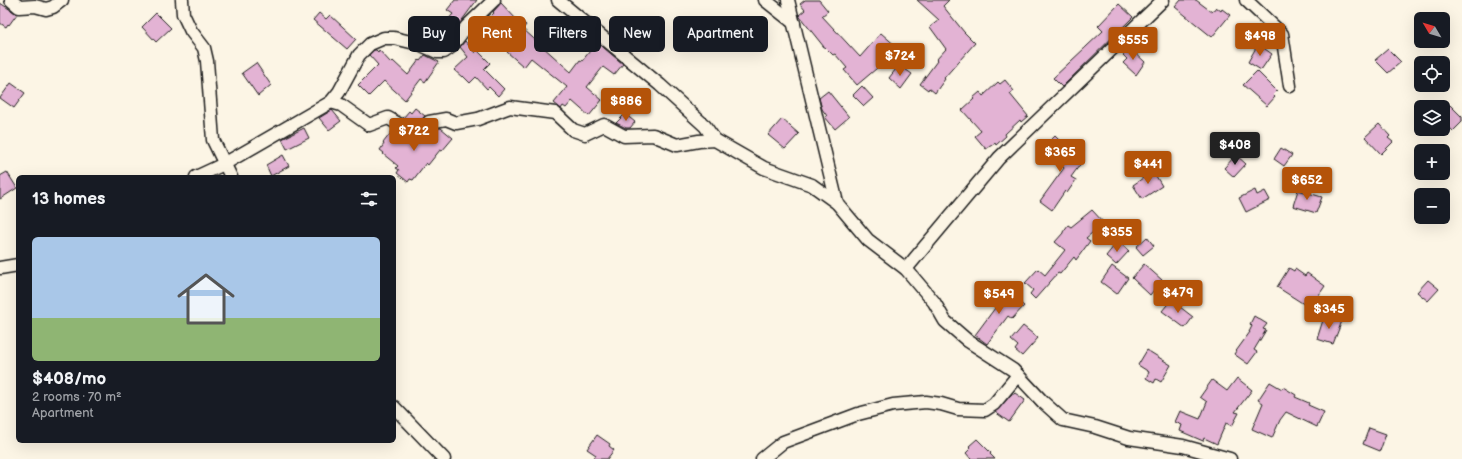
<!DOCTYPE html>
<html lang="en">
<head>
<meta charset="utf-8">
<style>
	body { margin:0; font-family:"Balsamiq Sans",sans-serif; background:#242831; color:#f1f3f6; height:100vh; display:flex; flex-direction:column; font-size:15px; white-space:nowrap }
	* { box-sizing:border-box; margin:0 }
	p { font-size:13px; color:#9ea1a6 }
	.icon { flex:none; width:22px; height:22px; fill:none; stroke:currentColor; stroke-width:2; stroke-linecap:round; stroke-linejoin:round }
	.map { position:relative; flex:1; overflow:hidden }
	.sheet { position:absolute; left:16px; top:175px; width:380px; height:268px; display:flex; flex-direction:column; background:#171b24; border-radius:6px; box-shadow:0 4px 16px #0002 }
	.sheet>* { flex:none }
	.banner { position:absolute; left:408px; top:16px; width:380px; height:36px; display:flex; gap:8px }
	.needle { width:26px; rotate:308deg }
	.fabs { position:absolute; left:1414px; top:12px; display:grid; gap:8px }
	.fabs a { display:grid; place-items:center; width:36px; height:36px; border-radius:6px; background:#171b24; box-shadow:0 4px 16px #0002; font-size:20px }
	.price { position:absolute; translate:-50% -34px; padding:0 9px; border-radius:4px; background:#b45309; color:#fff; font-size:13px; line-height:26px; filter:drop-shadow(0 1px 2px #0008) }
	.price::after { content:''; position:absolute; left:50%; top:24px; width:12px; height:9px; margin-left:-6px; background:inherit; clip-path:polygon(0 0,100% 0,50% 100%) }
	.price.active { background:#222; color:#fff }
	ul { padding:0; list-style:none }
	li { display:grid; align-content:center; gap:8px; height:212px; padding:0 16px }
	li+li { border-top:1px solid #363941 }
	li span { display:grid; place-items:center; height:124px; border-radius:6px; color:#555 }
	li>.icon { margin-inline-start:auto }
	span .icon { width:72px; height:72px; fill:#fffc; stroke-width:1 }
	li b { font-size:17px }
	h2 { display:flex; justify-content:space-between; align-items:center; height:48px; padding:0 16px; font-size:17px }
	.chip { padding:0 14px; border-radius:6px; background:#171b24; box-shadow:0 4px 16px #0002; font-size:14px; line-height:36px }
	.chip.active { background:#b45309; color:#fff }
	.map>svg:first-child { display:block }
	.building { fill:#e3b3d4; stroke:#1c1c1c }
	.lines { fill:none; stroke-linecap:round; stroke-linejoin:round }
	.street-casing { stroke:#1c1c1c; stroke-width:15 }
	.street { stroke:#fcf5e5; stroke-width:12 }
</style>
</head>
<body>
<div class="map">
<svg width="1462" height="459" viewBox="0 0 1462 459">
	<rect width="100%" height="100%" fill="#fcf5e5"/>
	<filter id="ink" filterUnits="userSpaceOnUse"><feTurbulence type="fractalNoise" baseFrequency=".025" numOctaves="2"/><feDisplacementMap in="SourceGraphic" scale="8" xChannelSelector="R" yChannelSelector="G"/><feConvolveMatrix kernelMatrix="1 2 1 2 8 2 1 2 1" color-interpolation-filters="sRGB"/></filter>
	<g filter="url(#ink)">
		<g class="building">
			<polygon points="455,0 477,0 448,39 438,31 453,14 447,10"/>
			<polygon points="805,0 819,0 828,11 822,16 860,57 881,33 897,47 888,57 889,58 857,85 844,70 847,68 835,54 833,55 825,47 824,47 800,17 799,15 805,10 800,4"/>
			<polygon points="917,0 949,0 943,6 964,32 975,43 944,78 945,79 935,93 929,88 928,90 920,84 937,61 936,60 946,49 930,27 939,20"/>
			<polygon points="1181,0 1196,0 1212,12 1216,7 1221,11 1222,9 1230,15 1212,37 1175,7"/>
			<polygon points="0,3 17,14 9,25 8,24 6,27 0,23"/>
			<polygon points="501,3 518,21 520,19 526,25 523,29 571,72 580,60 582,61 597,42 623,64 614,75 603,67 587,87 602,100 589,116 572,101 566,108 563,106 561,109 559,107 554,103 567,87 531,58 524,67 507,52 513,45 510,43 513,39 490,17 494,13 493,12"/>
			<polygon points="1119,4 1133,17 1062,87 1053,78 1103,31 1098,26"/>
			<polygon points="156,13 171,28 156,42 142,27"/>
			<polygon points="319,13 326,19 330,15 356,39 347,49 313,20"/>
			<polygon points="465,41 475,53 477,50 490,63 484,69 504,89 498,96 489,87 487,89 476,77 470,83 463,76 462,77 454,70 468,57 460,47"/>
			<polygon points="1258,44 1272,54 1261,70 1248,62"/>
			<polygon points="1130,48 1145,62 1136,75 1123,63 1127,59 1123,55"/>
			<polygon points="1388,49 1401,62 1388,73 1375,60"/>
			<polygon points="374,50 376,50 378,52 379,50 391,63 393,61 408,75 419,60 420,61 425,55 439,62 425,82 421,79 405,100 384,81 369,96 358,85 378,65 369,55"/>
			<polygon points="256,63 271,85 258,96 242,73"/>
			<polygon points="899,65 912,74 901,89 889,78"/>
			<polygon points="1257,71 1277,91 1273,95 1275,97 1267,106 1243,85"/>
			<polygon points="1005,80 1014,91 1010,94 1028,116 1021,122 1020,120 1005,134 1006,136 996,145 995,143 986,149 975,136 981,131 962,110 974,99 973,98 980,92 983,96 998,82 1000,84"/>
			<polygon points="11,83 25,93 14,108 0,98"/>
			<polygon points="862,86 873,98 864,106 853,95"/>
			<polygon points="828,91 849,117 835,129 825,117 827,116 822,109 819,98"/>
			<polygon points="1450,105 1462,117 1462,122 1453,131 1443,121 1443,113"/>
			<polygon points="415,108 425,116 417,126 413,127 403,118 409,111 411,113"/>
			<polygon points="332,110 341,121 329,130 319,118"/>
			<polygon points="625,114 635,122 630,128 626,128 616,123"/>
			<polygon points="782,119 799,134 785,149 768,135"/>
			<polygon points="1379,124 1390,136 1388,138 1393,142 1381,154 1365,137"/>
			<polygon points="304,128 309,138 287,149 282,139"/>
			<polygon points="441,128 453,138 442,151 440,150 428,165 426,163 413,180 410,179 408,182 397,173 399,170 396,168 398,166 383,154 384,153 380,150 384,144 383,143 393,130 397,132 404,141 407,143 412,143 424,139 433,129"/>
			<polygon points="1055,136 1067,148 1065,150 1082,162 1071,177 1076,180 1067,193 1065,191 1052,210 1040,201 1064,168 1044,147"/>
			<polygon points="1281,148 1292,155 1284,166 1274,159"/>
			<polygon points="283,155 289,166 271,176 266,165"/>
			<polygon points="1236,155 1246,164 1234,177 1224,168"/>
			<polygon points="1153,171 1162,186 1142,199 1133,185"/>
			<polygon points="7,172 17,188 0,199 0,176"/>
			<polygon points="1255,190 1257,195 1265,191 1270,200 1246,212 1239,198"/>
			<polygon points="1298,190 1322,197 1316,213 1293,206"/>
			<polygon points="1092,210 1104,223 1086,238 1090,241 1076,260 1074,257 1060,274 1058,273 1035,299 1030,294 1033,290 1025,283 1038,269 1045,275 1065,250 1055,242 1063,233 1063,232 1068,225 1071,227"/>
			<polygon points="1147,237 1154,246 1143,255 1136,247"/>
			<polygon points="1118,241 1129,251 1116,265 1106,256"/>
			<polygon points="1144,264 1162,280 1150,295 1132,278"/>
			<polygon points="1112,266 1128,278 1117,294 1101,282"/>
			<polygon points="1289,268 1294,271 1295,269 1305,276 1307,273 1325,286 1310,308 1277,287"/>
			<polygon points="1428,280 1439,289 1428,301 1417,292"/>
			<polygon points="1003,289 1024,306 1012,319 1008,316 987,344 975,335 998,304 993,299"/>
			<polygon points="1171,300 1193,317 1185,328 1162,311"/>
			<polygon points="1254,316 1267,324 1263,329 1266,330 1254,350 1257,352 1248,364 1234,354 1250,332 1249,332 1252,326 1250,324"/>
			<polygon points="1324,317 1342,321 1333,344 1317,339"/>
			<polygon points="1023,326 1038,338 1022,356 1015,350 1018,346 1011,340"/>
			<polygon points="1147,350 1171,365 1161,382 1156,379 1154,383 1146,378 1149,372 1138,365"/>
			<polygon points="1237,378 1252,390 1235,412 1239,413 1232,426 1226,423 1217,444 1204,438 1203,441 1180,431 1182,425 1175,422 1180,411 1200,419 1207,402 1200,397 1212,380 1227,391"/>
			<polygon points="1270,382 1282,389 1283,387 1296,395 1295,397 1309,403 1308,405 1324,412 1317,427 1286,412 1280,420 1272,438 1252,429 1263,403 1258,400"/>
			<polygon points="1015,393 1025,400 1009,422 995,412 1012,394 1014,394"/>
			<polygon points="1369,428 1386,434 1380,451 1363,444"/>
			<polygon points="597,435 610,444 609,446 614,450 607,459 593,459 596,455 587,449"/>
			<polygon points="977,439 991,453 990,454 995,459 971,459 966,453 971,448 969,446"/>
		</g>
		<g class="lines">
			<g class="street-casing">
				<g id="street">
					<polyline points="11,0 19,7 35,6 46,9 53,7 62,0"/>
					<polyline points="182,0 183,14 191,31 204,48 207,61 213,140 231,177"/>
					<polyline points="558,0 660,85 705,126 715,140"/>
					<polyline points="765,0 794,23"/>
					<polyline points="788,0 837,203"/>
					<polyline points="1246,0 1282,34 1290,86"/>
					<polyline points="331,102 339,92 359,55 370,44 384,38 394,38 419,44 437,52 444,52 451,47 467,26 494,0"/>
					<polyline points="196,177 224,164 331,102 341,105 369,125 388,118 402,126 410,136 422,132 429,122 446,119 456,123 478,119 510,107 555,113 573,130 585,134 604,125 624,136 653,135 677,145 699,141 715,140 764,168 812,185 837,203 868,240 906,269 934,302 945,321 968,341 1013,370 1043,402 1063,420 1095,427 1129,438 1183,446 1230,459"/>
					<polyline points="0,268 18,265"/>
					<polyline points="906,269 999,158 1163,0"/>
					<polyline points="394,407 444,459"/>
					<polyline points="762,459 783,442 858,414 893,405 926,402 941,404 958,409 985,410 994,404 1018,375"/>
				</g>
			</g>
			<use href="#street" class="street"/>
		</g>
	</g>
</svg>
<div class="fabs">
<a><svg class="needle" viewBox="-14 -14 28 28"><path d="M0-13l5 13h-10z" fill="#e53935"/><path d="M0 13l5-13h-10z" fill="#9ea1a6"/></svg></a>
<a><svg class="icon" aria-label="locate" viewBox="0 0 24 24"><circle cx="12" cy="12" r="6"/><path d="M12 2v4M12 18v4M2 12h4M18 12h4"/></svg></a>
<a><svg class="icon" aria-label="layers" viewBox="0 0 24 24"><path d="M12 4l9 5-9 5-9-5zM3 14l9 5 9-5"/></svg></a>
<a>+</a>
<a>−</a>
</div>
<b class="price" style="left:1260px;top:57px">$498</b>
<b class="price" style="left:1133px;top:61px">$555</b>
<b class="price" style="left:900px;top:77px">$724</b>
<b class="price" style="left:626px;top:122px">$886</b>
<b class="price" style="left:414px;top:152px">$722</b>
<b class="price active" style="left:1235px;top:166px">$408</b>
<b class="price" style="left:1060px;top:173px">$365</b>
<b class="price" style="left:1148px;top:185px">$441</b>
<b class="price" style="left:1307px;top:201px">$652</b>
<b class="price" style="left:1117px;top:253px">$355</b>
<b class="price" style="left:1178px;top:314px">$479</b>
<b class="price" style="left:999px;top:315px">$549</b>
<b class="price" style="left:1329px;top:330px">$345</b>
<div class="banner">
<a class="chip">Buy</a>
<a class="chip active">Rent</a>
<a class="chip">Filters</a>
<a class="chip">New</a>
<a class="chip">Apartment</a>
</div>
<section class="sheet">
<h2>13 homes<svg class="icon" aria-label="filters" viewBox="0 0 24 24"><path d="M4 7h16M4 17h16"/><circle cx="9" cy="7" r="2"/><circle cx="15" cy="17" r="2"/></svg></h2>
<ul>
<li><span style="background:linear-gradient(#a9c7e8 65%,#8fb573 0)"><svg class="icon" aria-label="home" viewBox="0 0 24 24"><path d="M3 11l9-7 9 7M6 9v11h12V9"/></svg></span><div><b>$408/mo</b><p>2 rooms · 70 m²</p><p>Apartment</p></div></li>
</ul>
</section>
</div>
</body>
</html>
